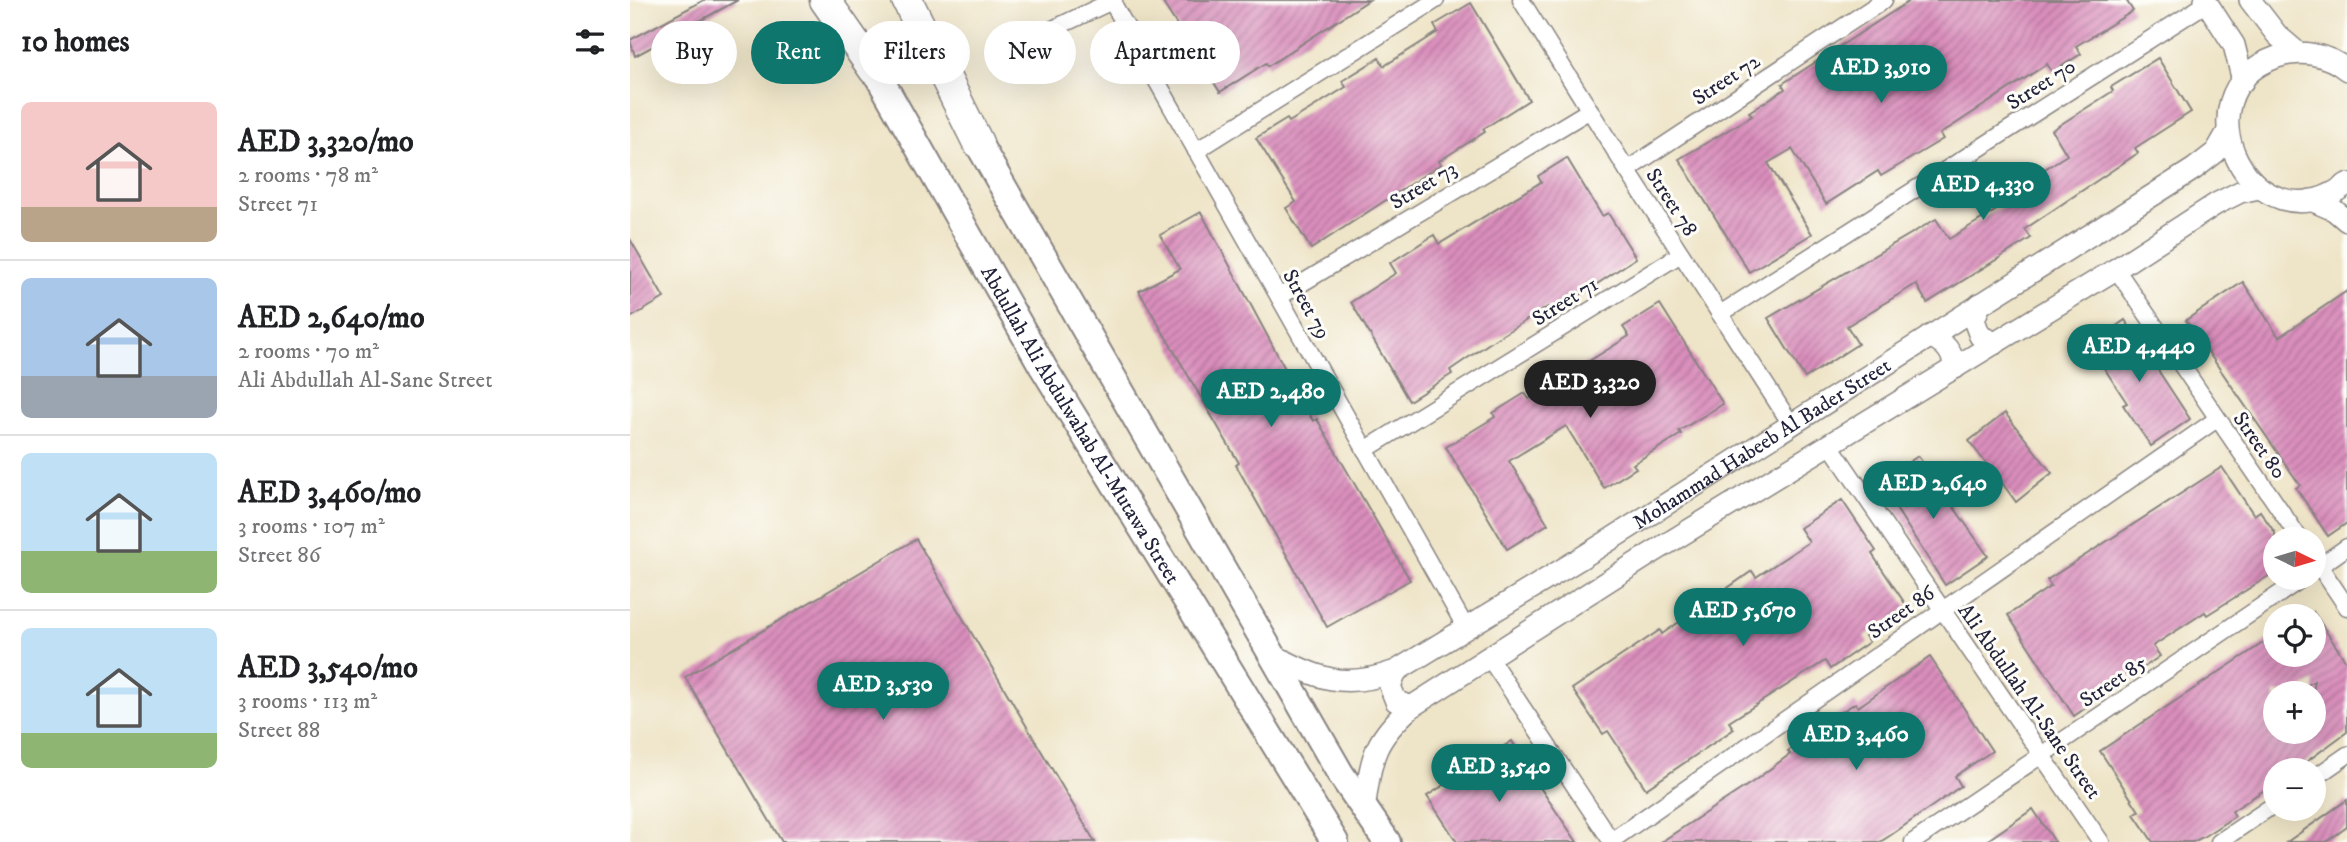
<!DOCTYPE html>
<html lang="en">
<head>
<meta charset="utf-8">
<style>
	body { margin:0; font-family:"IM FELL DW Pica",serif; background:#f2f2f2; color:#202124; height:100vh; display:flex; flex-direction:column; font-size:26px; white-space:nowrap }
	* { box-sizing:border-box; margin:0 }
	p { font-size:23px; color:#757577 }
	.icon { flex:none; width:38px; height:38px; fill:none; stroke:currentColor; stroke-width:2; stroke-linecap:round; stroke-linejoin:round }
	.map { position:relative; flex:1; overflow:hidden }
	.drawer { display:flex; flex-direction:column; background:#fff; width:630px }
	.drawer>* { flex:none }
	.guide { position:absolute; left:21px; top:21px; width:665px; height:63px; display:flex; gap:14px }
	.needle { width:46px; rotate:95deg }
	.tools { position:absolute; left:1633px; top:527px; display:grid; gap:14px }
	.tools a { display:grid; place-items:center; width:63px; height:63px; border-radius:50%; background:#fff; box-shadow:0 7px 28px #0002; font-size:35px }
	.price { position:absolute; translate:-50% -60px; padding:0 16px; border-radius:24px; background:#0f766e; color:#fff; font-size:23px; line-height:46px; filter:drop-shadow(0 2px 4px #0008) }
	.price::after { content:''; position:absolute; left:50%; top:42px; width:21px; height:16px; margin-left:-10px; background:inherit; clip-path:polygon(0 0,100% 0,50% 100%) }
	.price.on { background:#222; color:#fff }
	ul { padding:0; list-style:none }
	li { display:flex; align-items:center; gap:21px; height:175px; padding:0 21px }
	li+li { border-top:2px solid #e0e0e0 }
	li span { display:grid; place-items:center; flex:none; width:196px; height:140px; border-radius:10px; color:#555 }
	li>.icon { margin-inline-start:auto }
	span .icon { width:84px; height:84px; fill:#fffc; stroke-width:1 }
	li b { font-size:30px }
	h2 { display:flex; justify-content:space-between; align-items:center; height:84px; padding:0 21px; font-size:30px }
	.tag { padding:0 24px; border-radius:32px; background:#fff; box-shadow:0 7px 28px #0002; font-size:24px; line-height:63px }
	.tag.on { background:#0f766e; color:#fff }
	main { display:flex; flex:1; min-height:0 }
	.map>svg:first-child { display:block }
	.building { fill:url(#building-hatch); fill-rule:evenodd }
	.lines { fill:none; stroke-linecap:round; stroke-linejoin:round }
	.minor-casing { stroke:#888381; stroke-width:19 }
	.tertiary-casing { stroke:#888381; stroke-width:24 }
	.primary-casing { stroke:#888381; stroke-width:30 }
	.motorway-casing { stroke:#888381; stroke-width:33 }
	.minor { stroke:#fff; stroke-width:16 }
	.tertiary { stroke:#fff; stroke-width:21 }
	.primary { stroke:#fff; stroke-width:26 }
	.motorway { stroke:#fff; stroke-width:30 }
	.labels { text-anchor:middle; stroke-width:6; stroke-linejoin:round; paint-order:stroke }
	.street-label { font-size:21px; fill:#22223b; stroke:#fdfcf7 }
</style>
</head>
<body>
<main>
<section class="drawer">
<h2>10 homes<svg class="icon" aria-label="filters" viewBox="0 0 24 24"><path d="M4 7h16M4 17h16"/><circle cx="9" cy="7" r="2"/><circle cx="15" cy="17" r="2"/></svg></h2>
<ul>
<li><span style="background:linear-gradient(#f6c9c9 75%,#b9a48a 0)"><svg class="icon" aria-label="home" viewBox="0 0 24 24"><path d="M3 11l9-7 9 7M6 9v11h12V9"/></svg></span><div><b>AED 3,320/mo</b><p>2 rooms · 78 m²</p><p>Street 71</p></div></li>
<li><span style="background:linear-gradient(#a9c7e8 70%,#9aa5b1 0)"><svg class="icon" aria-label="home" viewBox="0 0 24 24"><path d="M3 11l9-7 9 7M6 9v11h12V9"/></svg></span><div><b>AED 2,640/mo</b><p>2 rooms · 70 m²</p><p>Ali Abdullah Al-Sane Street</p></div></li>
<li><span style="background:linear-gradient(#bfe0f5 70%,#8fb573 0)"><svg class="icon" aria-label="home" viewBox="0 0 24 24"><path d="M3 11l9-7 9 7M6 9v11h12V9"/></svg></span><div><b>AED 3,460/mo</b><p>3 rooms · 107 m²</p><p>Street 86</p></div></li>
<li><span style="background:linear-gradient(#bfe0f5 75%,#8fb573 0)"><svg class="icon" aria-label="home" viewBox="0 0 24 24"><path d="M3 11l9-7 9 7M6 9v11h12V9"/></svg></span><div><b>AED 3,540/mo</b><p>3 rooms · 113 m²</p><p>Street 88</p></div></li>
</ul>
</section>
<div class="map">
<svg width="1717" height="842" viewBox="0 0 1717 842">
	<defs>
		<pattern id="building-hatch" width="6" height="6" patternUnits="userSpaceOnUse" patternTransform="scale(1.75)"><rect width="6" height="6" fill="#da8ebc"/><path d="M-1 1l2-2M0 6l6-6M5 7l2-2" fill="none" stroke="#b0749a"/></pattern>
	</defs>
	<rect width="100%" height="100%" fill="#fdfcf7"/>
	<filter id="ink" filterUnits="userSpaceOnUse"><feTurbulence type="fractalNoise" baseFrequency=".0143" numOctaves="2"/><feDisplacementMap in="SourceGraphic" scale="14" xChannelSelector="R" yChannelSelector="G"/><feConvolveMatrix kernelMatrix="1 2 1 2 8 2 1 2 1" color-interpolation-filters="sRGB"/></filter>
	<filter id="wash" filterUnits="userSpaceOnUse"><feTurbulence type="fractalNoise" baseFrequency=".00686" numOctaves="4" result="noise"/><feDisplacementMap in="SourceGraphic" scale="28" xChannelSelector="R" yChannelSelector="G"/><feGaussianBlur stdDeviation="1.57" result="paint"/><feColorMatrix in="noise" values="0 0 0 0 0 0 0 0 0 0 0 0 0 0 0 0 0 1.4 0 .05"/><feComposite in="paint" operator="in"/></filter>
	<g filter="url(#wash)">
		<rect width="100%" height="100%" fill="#eee4c7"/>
		<g id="blocks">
			<g class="building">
				<polygon points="74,0 108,0 5,56 0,40"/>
				<polygon points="531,0 739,0 638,66 636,63 590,92"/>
				<polygon points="1281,0 1496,0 1503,11 1446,46 1451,54 1422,72 1417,64 1310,134 1313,139 1251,176 1248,171 1196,204 1162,149 1138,163 1182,234 1119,272 1049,159 1122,116 1119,112 1155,89 1152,84"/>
				<polygon points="841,3 899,100 853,129 855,132 809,161 811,164 681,249 656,208 666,202 626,138 657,119 659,122 716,87 712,81 749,58 754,66 808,32 804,25"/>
				<polygon points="1528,58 1561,112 1505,148 1508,153 1395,229 1401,238 1297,303 1286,284 1217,326 1228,344 1175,378 1138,318 1306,219 1319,239 1396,192 1391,184 1437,155 1422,130 1483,91 1481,87"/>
				<polygon points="937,158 972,216 978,213 1006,258 922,314 918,307 864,340 820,370 822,374 779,401 721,302 766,273 760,263 804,235 809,244 911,182 908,176"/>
				<polygon points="571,212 683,421 687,419 780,580 697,627 606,465 609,463 509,291 550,269 530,235"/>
				<polygon points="0,239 34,298 0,318"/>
				<polygon points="1613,282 1649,337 1717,291 1717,523 1698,536 1666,488 1670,485 1556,320"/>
				<polygon points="1030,304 1093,404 1049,431 1051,434 1003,464 1006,468 974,488 936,426 879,461 918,524 877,549 816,447 865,417 863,413 895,393 899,399 999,336 993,327"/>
				<polygon points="1495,320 1560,419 1521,446 1493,405 1497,403 1459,345"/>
				<polygon points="1375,413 1422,473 1386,502 1372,483 1358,493 1348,479 1361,470 1339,441"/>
				<polygon points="1288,456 1358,556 1315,585 1249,482"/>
				<polygon points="1592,467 1624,515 1630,511 1645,533 1645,572 1577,615 1575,612 1523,646 1530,656 1444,716 1378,615 1421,586 1417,580"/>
				<polygon points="1212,500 1246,551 1242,554 1278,608 1235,636 1239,642 1200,669 1195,661 1099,722 1104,729 1016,789 978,731 973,734 942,689 1030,630 1032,634 1122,571 1126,577 1179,542 1170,528"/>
				<polygon points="286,539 465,842 152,842 55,677"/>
				<path d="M1684,613L1717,663V732L1665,770H1645V783L1602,811L1605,816L1573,837L1563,842H1523L1504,814L1509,811L1470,751L1645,635V654H1684ZM1684,681V732H1645V719L1639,710L1645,706V693H1665Z"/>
				<polygon points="1300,657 1362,751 1325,776 1331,786 1261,835 1250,842 1031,842 1124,781 1160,754 1158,751 1196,726 1194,724 1225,703 1228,707"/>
				<polygon points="882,741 909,786 947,842 827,842 797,796"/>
				<polygon points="1717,800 1717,827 1696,842 1657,842"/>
				<polygon points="1403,809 1425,842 1355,842"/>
			</g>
		</g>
	</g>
	<g filter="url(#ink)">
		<use href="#blocks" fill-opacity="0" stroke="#888381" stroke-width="2"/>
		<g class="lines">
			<g class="minor-casing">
				<g id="minor">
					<polyline points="481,0 836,628"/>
					<polyline points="891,0 997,170 1161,424"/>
					<polyline points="368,55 484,0"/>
					<polyline points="566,151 806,0"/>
					<polyline points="997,170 1254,0"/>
					<polyline points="1486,269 1670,539"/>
					<polyline points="649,297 960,110"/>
					<polyline points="1090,314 1577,3"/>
					<polyline points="1200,445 1471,842"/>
					<polyline points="735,450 1051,254"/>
					<polyline points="1684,558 1717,607"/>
					<polyline points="1684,570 1717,547"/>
					<polyline points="858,656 982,842"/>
					<polyline points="1684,778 1717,755"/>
					<polyline points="981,841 1587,419"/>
					<polyline points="1283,842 1673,578"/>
					<polyline points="1589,842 1645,804"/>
				</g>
			</g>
			<g class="tertiary-casing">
				<g id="tertiary">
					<polyline points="1575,0 1604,45 1613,81"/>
					<polyline points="1620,0 1647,35 1668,53"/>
					<path d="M1717,70C1697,54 1671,49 1647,57C1542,94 1624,254 1717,184"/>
					<polyline points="1681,200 1704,210 1717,221"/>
					<polyline points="1350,304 1344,320 1350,336 1366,343"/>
					<path d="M1300,336C1316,344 1322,351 1325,368"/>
					<path id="s1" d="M641,654C689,679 713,690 766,671L956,555L1564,169L1586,152L1597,133"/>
					<polyline points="766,671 760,686 766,701 781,707"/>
					<path d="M734,809C742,758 741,743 781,707L1017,556L1486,269L1586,204L1610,192L1629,188"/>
				</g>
			</g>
			<g class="primary-casing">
				<g id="primary">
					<path id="s2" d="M234,51L413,367L705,842"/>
					<polyline points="337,124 710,773 757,842"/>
				</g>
			</g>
			<g class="motorway-casing">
				<g id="motorway">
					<polyline points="195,0 244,70"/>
					<polyline points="277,0 348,143"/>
				</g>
			</g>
			<use href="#minor" class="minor"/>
			<use href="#tertiary" class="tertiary"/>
			<use href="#primary" class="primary"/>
			<use href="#motorway" class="motorway"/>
		</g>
	</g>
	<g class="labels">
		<g class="street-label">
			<text transform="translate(1096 79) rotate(-33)" y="7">Street 72</text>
			<text transform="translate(1411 84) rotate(-32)" y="7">Street 70</text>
			<text transform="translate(793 185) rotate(-31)" y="7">Street 73</text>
			<text transform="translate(1042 202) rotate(57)" y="7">Street 78</text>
			<text transform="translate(935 301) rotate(-32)" y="7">Street 71</text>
			<text transform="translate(677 304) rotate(61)" y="7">Street 79</text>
			<text dy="7" stroke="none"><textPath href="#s2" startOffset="432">Abdullah Ali Abdulwahab Al-Mutawa Street</textPath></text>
			<text dy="7" stroke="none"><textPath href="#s1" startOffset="562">Mohammad Habeeb Al Bader Street</textPath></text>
			<text transform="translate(1630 445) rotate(55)" y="7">Street 80</text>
			<text transform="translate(1271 612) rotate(-35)" y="7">Street 86</text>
			<text transform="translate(1483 681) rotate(-34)" y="7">Street 85</text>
			<text transform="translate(1400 701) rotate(55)" y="7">Ali Abdullah Al-Sane Street</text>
		</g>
	</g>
</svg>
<div class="tools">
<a><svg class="needle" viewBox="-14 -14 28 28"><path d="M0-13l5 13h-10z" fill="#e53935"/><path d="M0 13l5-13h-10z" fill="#757577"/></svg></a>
<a><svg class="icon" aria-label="locate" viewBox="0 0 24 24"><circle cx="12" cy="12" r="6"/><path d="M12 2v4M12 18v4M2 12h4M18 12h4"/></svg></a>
<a>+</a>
<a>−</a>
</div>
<b class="price" style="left:1251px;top:105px">AED 3,910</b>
<b class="price" style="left:1353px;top:222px">AED 4,330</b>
<b class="price" style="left:1509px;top:384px">AED 4,440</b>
<b class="price on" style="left:960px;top:420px">AED 3,320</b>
<b class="price" style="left:641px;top:429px">AED 2,480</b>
<b class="price" style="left:1303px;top:521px">AED 2,640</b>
<b class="price" style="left:1113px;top:648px">AED 5,670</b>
<b class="price" style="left:253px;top:722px">AED 3,530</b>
<b class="price" style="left:1226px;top:772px">AED 3,460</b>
<b class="price" style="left:869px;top:804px">AED 3,540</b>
<div class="guide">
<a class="tag">Buy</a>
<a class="tag on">Rent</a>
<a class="tag">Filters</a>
<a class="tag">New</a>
<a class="tag">Apartment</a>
</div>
</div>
</main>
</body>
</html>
